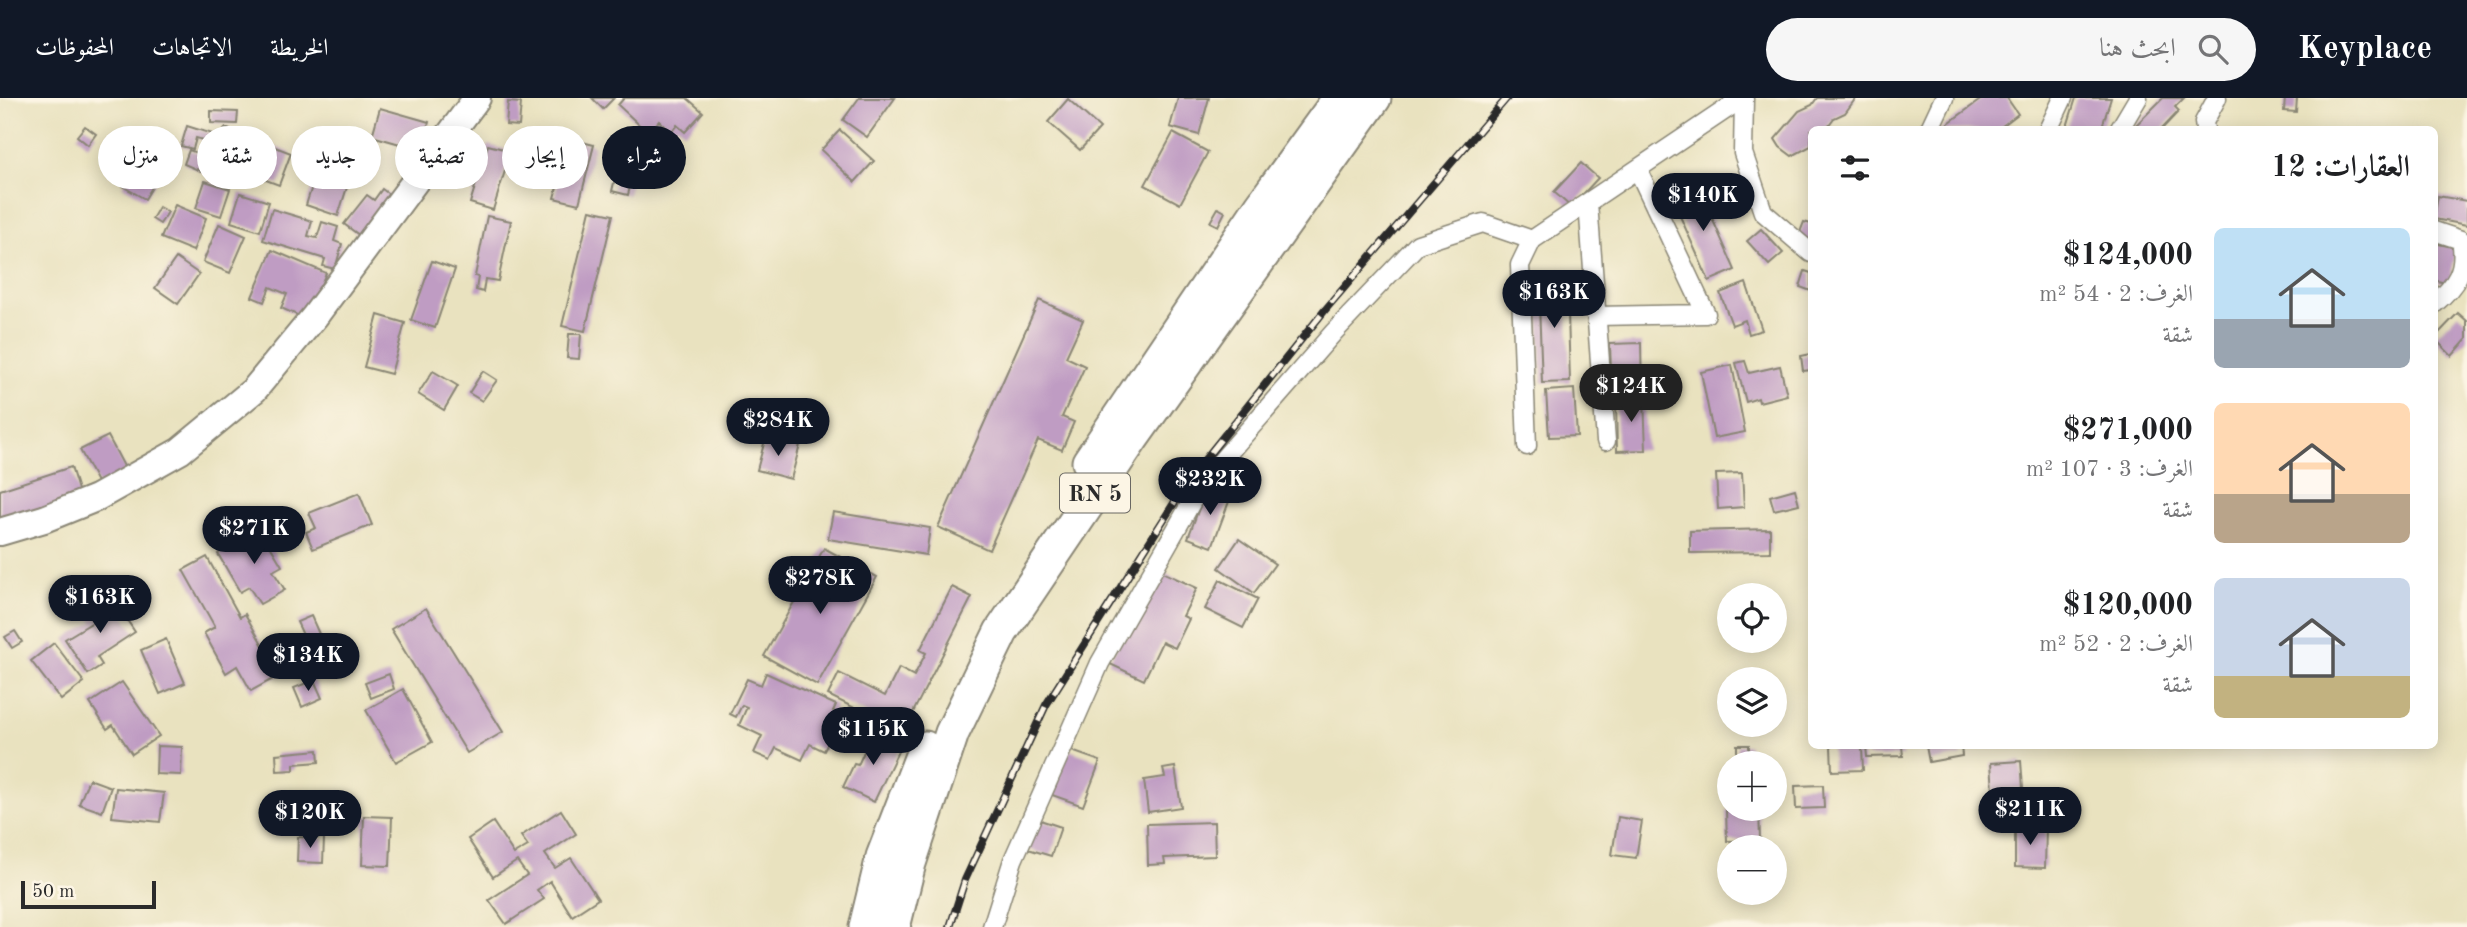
<!DOCTYPE html>
<html lang="ar">
<head>
<meta charset="utf-8">
<style>
	body { margin:0; font-family:"Old Standard TT",Amiri,serif; background:#f6f6f6; color:#202124; direction:rtl; height:100vh; display:flex; flex-direction:column; font-size:26px; white-space:nowrap }
	* { box-sizing:border-box; margin:0 }
	p { font-size:23px; color:#757577 }
	.icon { flex:none; width:38px; height:38px; fill:none; stroke:currentColor; stroke-width:2; stroke-linecap:round; stroke-linejoin:round }
	.map { position:relative; flex:1; overflow:hidden; direction:ltr }
	.drawer { position:absolute; left:1808px; top:28px; width:630px; height:623px; display:flex; flex-direction:column; background:#fff; border-radius:10px; box-shadow:0 4px 18px #0003; direction:rtl }
	.drawer>* { flex:none }
	.banner { position:absolute; left:21px; top:28px; width:665px; height:63px; direction:rtl; display:flex; gap:14px }
	.tools { position:absolute; left:1717px; top:485px; display:grid; gap:14px }
	.tools a { display:grid; place-items:center; width:70px; height:70px; border-radius:50%; background:#fff; box-shadow:0 4px 18px #0003; font-size:35px }
	.scale { position:absolute; left:21px; bottom:18px; width:135px; box-sizing:border-box; padding-left:7px; border:4px solid #2b2b2b; border-top:0; font-size:19px; line-height:24px; white-space:nowrap; color:#2b2b2b; -webkit-text-stroke:5px #fcf5e5; paint-order:stroke }
	.price { position:absolute; translate:-50% -60px; padding:0 16px; border-radius:24px; background:#111827; color:#fff; font-size:23px; line-height:46px; filter:drop-shadow(0 2px 4px #0008) }
	.price::after { content:''; position:absolute; left:50%; top:42px; width:21px; height:16px; margin-left:-10px; background:inherit; clip-path:polygon(0 0,100% 0,50% 100%) }
	.price.active { background:#222; color:#fff }
	ul { padding:0; list-style:none }
	li { display:flex; align-items:center; gap:21px; height:175px; padding:0 28px }
	li span { display:grid; place-items:center; flex:none; width:196px; height:140px; border-radius:10px; color:#555 }
	li>.icon { margin-inline-start:auto }
	span .icon { width:84px; height:84px; fill:#fffc; stroke-width:1 }
	li b { font-size:30px }
	h2 { display:flex; justify-content:space-between; align-items:center; height:84px; padding:0 28px; font-size:30px }
	.tag { padding:0 24px; border-radius:32px; background:#fff; box-shadow:0 4px 18px #0003; font-size:24px; line-height:63px }
	.tag.active { background:#111827; color:#fff }
	header { display:flex; align-items:center; gap:42px; box-sizing:border-box; height:98px; padding:0 35px; background:#111827; color:#fff }
	header strong { font-size:33px }
	nav { display:flex; gap:38px; margin-inline-start:auto; font-size:24px }
	.search { width:490px; height:63px; background:#f6f6f6; display:flex; align-items:center; gap:18px; box-sizing:border-box; padding:0 24px; border-radius:38px; color:#757577; font-size:26px }
	.map>svg:first-child { display:block }
	.building { fill:#bf9cc3 }
	.lines { fill:none; stroke-linecap:round; stroke-linejoin:round }
	.street-casing { stroke:#8a8675; stroke-width:21 }
	.secondary-casing { stroke:#8a8675; stroke-width:30 }
	.highway-casing { stroke:#8a8675; stroke-width:37 }
	.street { stroke:#fff; stroke-width:18 }
	.secondary { stroke:#fff; stroke-width:26 }
	.highway { stroke:#fff; stroke-width:33 }
	.rail-casing { stroke:#2b2b2b; stroke-width:8 }
	.rail { stroke:#fcf5e5; stroke-width:5; stroke-dasharray:16; stroke-linecap:butt }
	.labels { text-anchor:middle; stroke-width:5; stroke-linejoin:round; paint-order:stroke }
	.shield { fill:#fcf5e5; stroke:#6a6863; stroke-width:2 }
	.shield-label { font-size:23px; font-weight:bold; fill:#2b2b2b }
</style>
</head>
<body>
<header>
<strong>Keyplace</strong>
<div class="search"><svg class="icon" aria-label="search" viewBox="0 0 24 24"><circle cx="10" cy="10" r="6"/><path d="M15 15l6 6"/></svg>ابحث هنا</div>
<nav><a>الخريطة</a><a>الاتجاهات</a><a>المحفوظات</a></nav>
</header>
<div class="map">
<svg width="2467" height="829" viewBox="0 0 2467 829">
	<rect width="100%" height="100%" fill="#fcf5e5"/>
	<filter id="ink" filterUnits="userSpaceOnUse"><feTurbulence type="fractalNoise" baseFrequency=".0143" numOctaves="2"/><feDisplacementMap in="SourceGraphic" scale="14" xChannelSelector="R" yChannelSelector="G"/><feConvolveMatrix kernelMatrix="1 2 1 2 8 2 1 2 1" color-interpolation-filters="sRGB"/></filter>
	<filter id="wash" filterUnits="userSpaceOnUse"><feTurbulence type="fractalNoise" baseFrequency=".00686" numOctaves="4" result="noise"/><feDisplacementMap in="SourceGraphic" scale="28" xChannelSelector="R" yChannelSelector="G"/><feGaussianBlur stdDeviation="1.57" result="paint"/><feColorMatrix in="noise" values="0 0 0 0 0 0 0 0 0 0 0 0 0 0 0 0 0 1.4 0 .05"/><feComposite in="paint" operator="in"/></filter>
	<g filter="url(#wash)">
		<rect width="100%" height="100%" fill="#e9e2bf"/>
		<g id="blocks">
			<g class="building">
				<polygon points="592,0 614,0 603,11"/>
				<polygon points="624,0 687,0 703,14 685,34 677,27 671,34 659,23 648,35 618,7"/>
				<polygon points="859,0 895,0 867,39 843,22"/>
				<polygon points="1178,0 1209,0 1199,37 1170,29"/>
				<polygon points="1817,0 1856,0 1845,15 1834,20 1825,32 1811,32 1811,48 1792,58 1780,49 1775,41 1799,13 1812,7"/>
				<polygon points="1983,0 2007,0 2018,16 1997,32 1939,32"/>
				<polygon points="2076,0 2111,0 2101,32 2066,32"/>
				<polygon points="2163,0 2184,0 2175,9 2179,13 2161,32 2139,32 2135,28"/>
				<polygon points="2285,0 2297,0 2296,14 2284,13"/>
				<polygon points="1068,1 1100,30 1080,52 1048,24"/>
				<polygon points="508,4 521,5 519,28 506,27"/>
				<polygon points="380,10 429,24 421,52 372,38"/>
				<polygon points="211,13 238,14 237,26 211,25"/>
				<polygon points="85,28 96,36 88,47 77,38"/>
				<polygon points="187,28 212,36 210,44 196,40 193,51 181,48"/>
				<polygon points="225,30 251,40 236,78 211,68"/>
				<polygon points="840,32 874,63 855,84 821,52"/>
				<polygon points="1173,35 1208,54 1180,106 1145,87"/>
				<polygon points="570,41 594,47 579,106 554,100"/>
				<polygon points="257,42 291,55 279,87 245,74"/>
				<polygon points="125,44 157,63 149,76 157,81 145,101 122,88 127,80 110,69"/>
				<polygon points="488,47 511,53 493,112 470,105"/>
				<polygon points="189,52 211,60 205,75 184,66"/>
				<polygon points="1581,65 1598,80 1571,109 1554,94"/>
				<polygon points="618,68 634,72 628,97 612,93"/>
				<polygon points="317,73 349,83 338,118 306,107"/>
				<polygon points="205,83 230,91 221,118 196,110"/>
				<polygon points="1697,86 1735,172 1709,183 1671,98"/>
				<polygon points="382,91 394,100 363,140 344,126 367,97 374,102"/>
				<polygon points="240,95 269,104 260,133 231,124"/>
				<polygon points="2438,98 2467,103 2467,127 2434,121"/>
				<polygon points="175,107 206,120 193,153 161,140"/>
				<polygon points="159,109 168,114 160,126 152,121"/>
				<polygon points="1218,110 1225,114 1218,128 1210,124"/>
				<polygon points="272,111 312,123 308,138 317,140 322,124 338,129 334,143 342,146 335,171 323,168 325,161 263,142"/>
				<polygon points="590,112 613,117 585,233 562,228"/>
				<polygon points="487,118 511,123 498,183 485,181 483,194 476,192 478,179 475,178"/>
				<polygon points="1804,124 1811,126 1811,147 1797,142"/>
				<polygon points="219,126 246,138 230,175 203,164"/>
				<polygon points="1761,131 1783,155 1769,167 1747,143"/>
				<polygon points="2434,145 2457,150 2449,186 2434,182"/>
				<polygon points="272,152 326,175 306,221 281,210 287,196 270,189 264,204 252,199"/>
				<polygon points="176,160 199,176 178,206 155,190"/>
				<polygon points="432,163 455,171 435,230 411,222"/>
				<polygon points="1805,173 1811,175 1811,193 1800,189"/>
				<polygon points="1567,179 1570,284 1542,285 1538,180"/>
				<polygon points="1746,185 1762,232 1749,236 1745,222 1732,227 1720,195"/>
				<polygon points="1039,202 1083,222 1066,259 1085,268 1062,319 1074,324 1062,352 1038,342 989,452 938,429"/>
				<polygon points="2458,215 2467,223 2467,241 2452,258 2434,240"/>
				<polygon points="378,217 405,225 391,276 364,269"/>
				<polygon points="569,236 581,236 579,261 567,260"/>
				<polygon points="1641,245 1642,297 1612,298 1610,246"/>
				<polygon points="1811,256 1811,272 1803,273 1801,258"/>
				<polygon points="1745,263 1749,275 1780,268 1787,297 1759,304 1758,300 1746,304 1736,265"/>
				<polygon points="1732,267 1745,334 1714,340 1701,274"/>
				<polygon points="433,273 458,288 444,312 418,296"/>
				<polygon points="483,273 497,282 482,303 469,295"/>
				<polygon points="1574,291 1577,338 1549,339 1546,293"/>
				<polygon points="1644,299 1646,352 1617,353 1616,300"/>
				<polygon points="108,338 127,374 99,388 80,352"/>
				<polygon points="766,338 800,347 791,381 757,372"/>
				<polygon points="71,369 81,402 0,427 0,392"/>
				<polygon points="1742,375 1744,409 1718,411 1716,376"/>
				<polygon points="1207,389 1231,398 1212,449 1188,440"/>
				<polygon points="1795,391 1799,406 1774,412 1770,398"/>
				<polygon points="359,395 372,427 313,451 306,434 316,430 309,415"/>
				<polygon points="833,414 930,430 926,457 828,441"/>
				<polygon points="260,431 282,468 273,473 285,492 260,506 249,489 240,494 218,456"/>
				<polygon points="1770,431 1770,454 1690,455 1690,433"/>
				<polygon points="1239,441 1275,466 1254,495 1219,470"/>
				<polygon points="824,450 877,479 817,587 764,558"/>
				<polygon points="207,459 240,519 245,516 266,553 291,540 304,564 251,593 237,568 226,575 204,535 215,529 183,472"/>
				<polygon points="1158,472 1197,490 1183,518 1189,521 1175,550 1162,544 1144,582 1108,565"/>
				<polygon points="1220,482 1258,501 1243,530 1205,511"/>
				<polygon points="952,489 972,499 903,634 828,597 839,575 885,598 899,570 914,578 926,555 920,552"/>
				<polygon points="113,501 135,534 97,559 102,567 88,576 65,541 93,524 88,517"/>
				<polygon points="426,510 503,634 467,655 391,531"/>
				<polygon points="311,518 323,545 310,552 297,524"/>
				<polygon points="15,533 22,544 12,550 5,539"/>
				<polygon points="166,541 185,585 160,596 141,552"/>
				<polygon points="54,545 84,584 61,602 31,563"/>
				<polygon points="343,545 353,562 333,575 322,557"/>
				<polygon points="766,575 836,607 833,613 852,622 847,634 836,629 824,653 810,646 802,662 776,650 770,662 754,655 762,638 739,627 747,609 742,607 736,619 730,616 747,581 761,587"/>
				<polygon points="389,576 394,591 371,600 365,585"/>
				<polygon points="314,582 322,600 302,609 294,590"/>
				<polygon points="122,584 159,638 132,656 113,627 107,631 90,605"/>
				<polygon points="403,591 432,644 396,664 366,612"/>
				<polygon points="873,634 901,647 874,704 843,689 854,666 858,667"/>
				<polygon points="1737,647 1749,647 1749,660 1737,661"/>
				<polygon points="157,648 182,649 181,677 156,676"/>
				<polygon points="1831,648 1862,648 1863,672 1832,673"/>
				<polygon points="1866,648 1902,648 1903,658 1867,659"/>
				<polygon points="1926,648 1961,648 1962,658 1929,664"/>
				<polygon points="318,652 319,664 294,666 294,672 277,673 276,656"/>
				<polygon points="1069,652 1100,663 1083,708 1052,697"/>
				<polygon points="2021,663 2023,690 1993,692 1991,665"/>
				<polygon points="1175,669 1181,709 1148,714 1144,682 1165,679 1163,671"/>
				<polygon points="89,681 111,689 102,714 79,706"/>
				<polygon points="1823,687 1824,710 1796,711 1795,688"/>
				<polygon points="116,690 164,695 160,724 112,719"/>
				<polygon points="1759,711 1760,742 1727,743 1726,712"/>
				<polygon points="561,712 576,736 545,756 555,770 571,760 598,801 572,818 550,783 537,792 544,801 506,826 489,802 527,777 517,763 493,779 468,741 493,724 514,756 528,748 521,738"/>
				<polygon points="364,718 392,719 390,768 362,767"/>
				<polygon points="1618,719 1642,723 1636,760 1612,757"/>
				<polygon points="1034,720 1061,729 1051,758 1025,750"/>
				<polygon points="1214,724 1215,758 1164,760 1165,766 1148,767 1147,726"/>
				<polygon points="2015,728 2046,729 2045,770 2015,769"/>
				<polygon points="298,739 324,740 323,765 297,764"/>
			</g>
		</g>
	</g>
	<g filter="url(#ink)">
		<use href="#blocks" fill-opacity="0" stroke="#8a8675" stroke-width="2"/>
		<g class="lines">
			<g class="street-casing">
				<g id="street">
					<polyline points="1744,0 1743,55 1763,114 1811,155"/>
					<polyline points="1929,32 1944,0"/>
					<polyline points="2048,32 2063,0"/>
					<polyline points="2119,32 2138,0"/>
					<polyline points="2205,32 2204,24 2217,0"/>
					<polyline points="1588,105 1606,343"/>
					<path d="M2434,133L2461,142C2467,171 2456,188 2434,206"/>
					<polyline points="1596,218 1706,216 1638,72"/>
					<polyline points="1527,348 1520,167 1532,142 1731,8 1735,0"/>
					<polyline points="992,829 1013,762 1100,565 1203,384 1334,234 1418,146 1483,125 1532,142"/>
				</g>
			</g>
			<g class="secondary-casing">
				<polyline id="secondary" points="0,434 44,421 96,400 180,353 254,292 315,218 477,0"/>
			</g>
			<g class="highway-casing">
				<g id="highway">
					<polyline points="1089,364 1261,109 1340,0"/>
					<polyline points="866,829 883,759 925,650"/>
					<polyline points="893,829 909,765 952,635 1001,534 1132,340 1374,0"/>
				</g>
			</g>
			<use href="#street" class="street"/>
			<use href="#secondary" class="secondary"/>
			<use href="#highway" class="highway"/>
			<g class="rail-casing">
				<polyline id="rail" points="950,829 965,782 1046,607 1190,380 1325,212 1507,0"/>
			</g>
			<use href="#rail" class="rail"/>
		</g>
	</g>
	<g class="labels">
		<rect class="shield" x="1060" y="375.5" width="70" height="39" rx="5"/>
		<g class="shield-label">
			<text x="1095" y="403">RN 5</text>
		</g>
	</g>
</svg>
<div class="tools">
<a><svg class="icon" aria-label="locate" viewBox="0 0 24 24"><circle cx="12" cy="12" r="6"/><path d="M12 2v4M12 18v4M2 12h4M18 12h4"/></svg></a>
<a><svg class="icon" aria-label="layers" viewBox="0 0 24 24"><path d="M12 4l9 5-9 5-9-5zM3 14l9 5 9-5"/></svg></a>
<a>+</a>
<a>−</a>
</div>
<div class="scale">50 m</div>
<b class="price" style="left:1703px;top:135px">$140K</b>
<b class="price" style="left:1554px;top:232px">$163K</b>
<b class="price active" style="left:1631px;top:326px">$124K</b>
<b class="price" style="left:778px;top:360px">$284K</b>
<b class="price" style="left:1210px;top:419px">$232K</b>
<b class="price" style="left:254px;top:468px">$271K</b>
<b class="price" style="left:820px;top:518px">$278K</b>
<b class="price" style="left:100px;top:537px">$163K</b>
<b class="price" style="left:308px;top:595px">$134K</b>
<b class="price" style="left:873px;top:669px">$115K</b>
<b class="price" style="left:2030px;top:749px">$211K</b>
<b class="price" style="left:310px;top:752px">$120K</b>
<div class="banner">
<a class="tag active">شراء</a>
<a class="tag">إيجار</a>
<a class="tag">تصفية</a>
<a class="tag">جديد</a>
<a class="tag">شقة</a>
<a class="tag">منزل</a>
</div>
<section class="drawer">
<h2>العقارات: 12<svg class="icon" aria-label="filters" viewBox="0 0 24 24"><path d="M4 7h16M4 17h16"/><circle cx="9" cy="7" r="2"/><circle cx="15" cy="17" r="2"/></svg></h2>
<ul>
<li><span style="background:linear-gradient(#bfe0f5 65%,#9aa5b1 0)"><svg class="icon" aria-label="home" viewBox="0 0 24 24"><path d="M3 11l9-7 9 7M6 9v11h12V9"/></svg></span><div><b>$124,000</b><p>الغرف: 2 · 54 m²</p><p>شقة</p></div></li>
<li><span style="background:linear-gradient(#ffd9b3 65%,#b9a48a 0)"><svg class="icon" aria-label="home" viewBox="0 0 24 24"><path d="M3 11l9-7 9 7M6 9v11h12V9"/></svg></span><div><b>$271,000</b><p>الغرف: 3 · 107 m²</p><p>شقة</p></div></li>
<li><span style="background:linear-gradient(#c9d6e8 70%,#c2b280 0)"><svg class="icon" aria-label="home" viewBox="0 0 24 24"><path d="M3 11l9-7 9 7M6 9v11h12V9"/></svg></span><div><b>$120,000</b><p>الغرف: 2 · 52 m²</p><p>شقة</p></div></li>
</ul>
</section>
</div>
</body>
</html>
